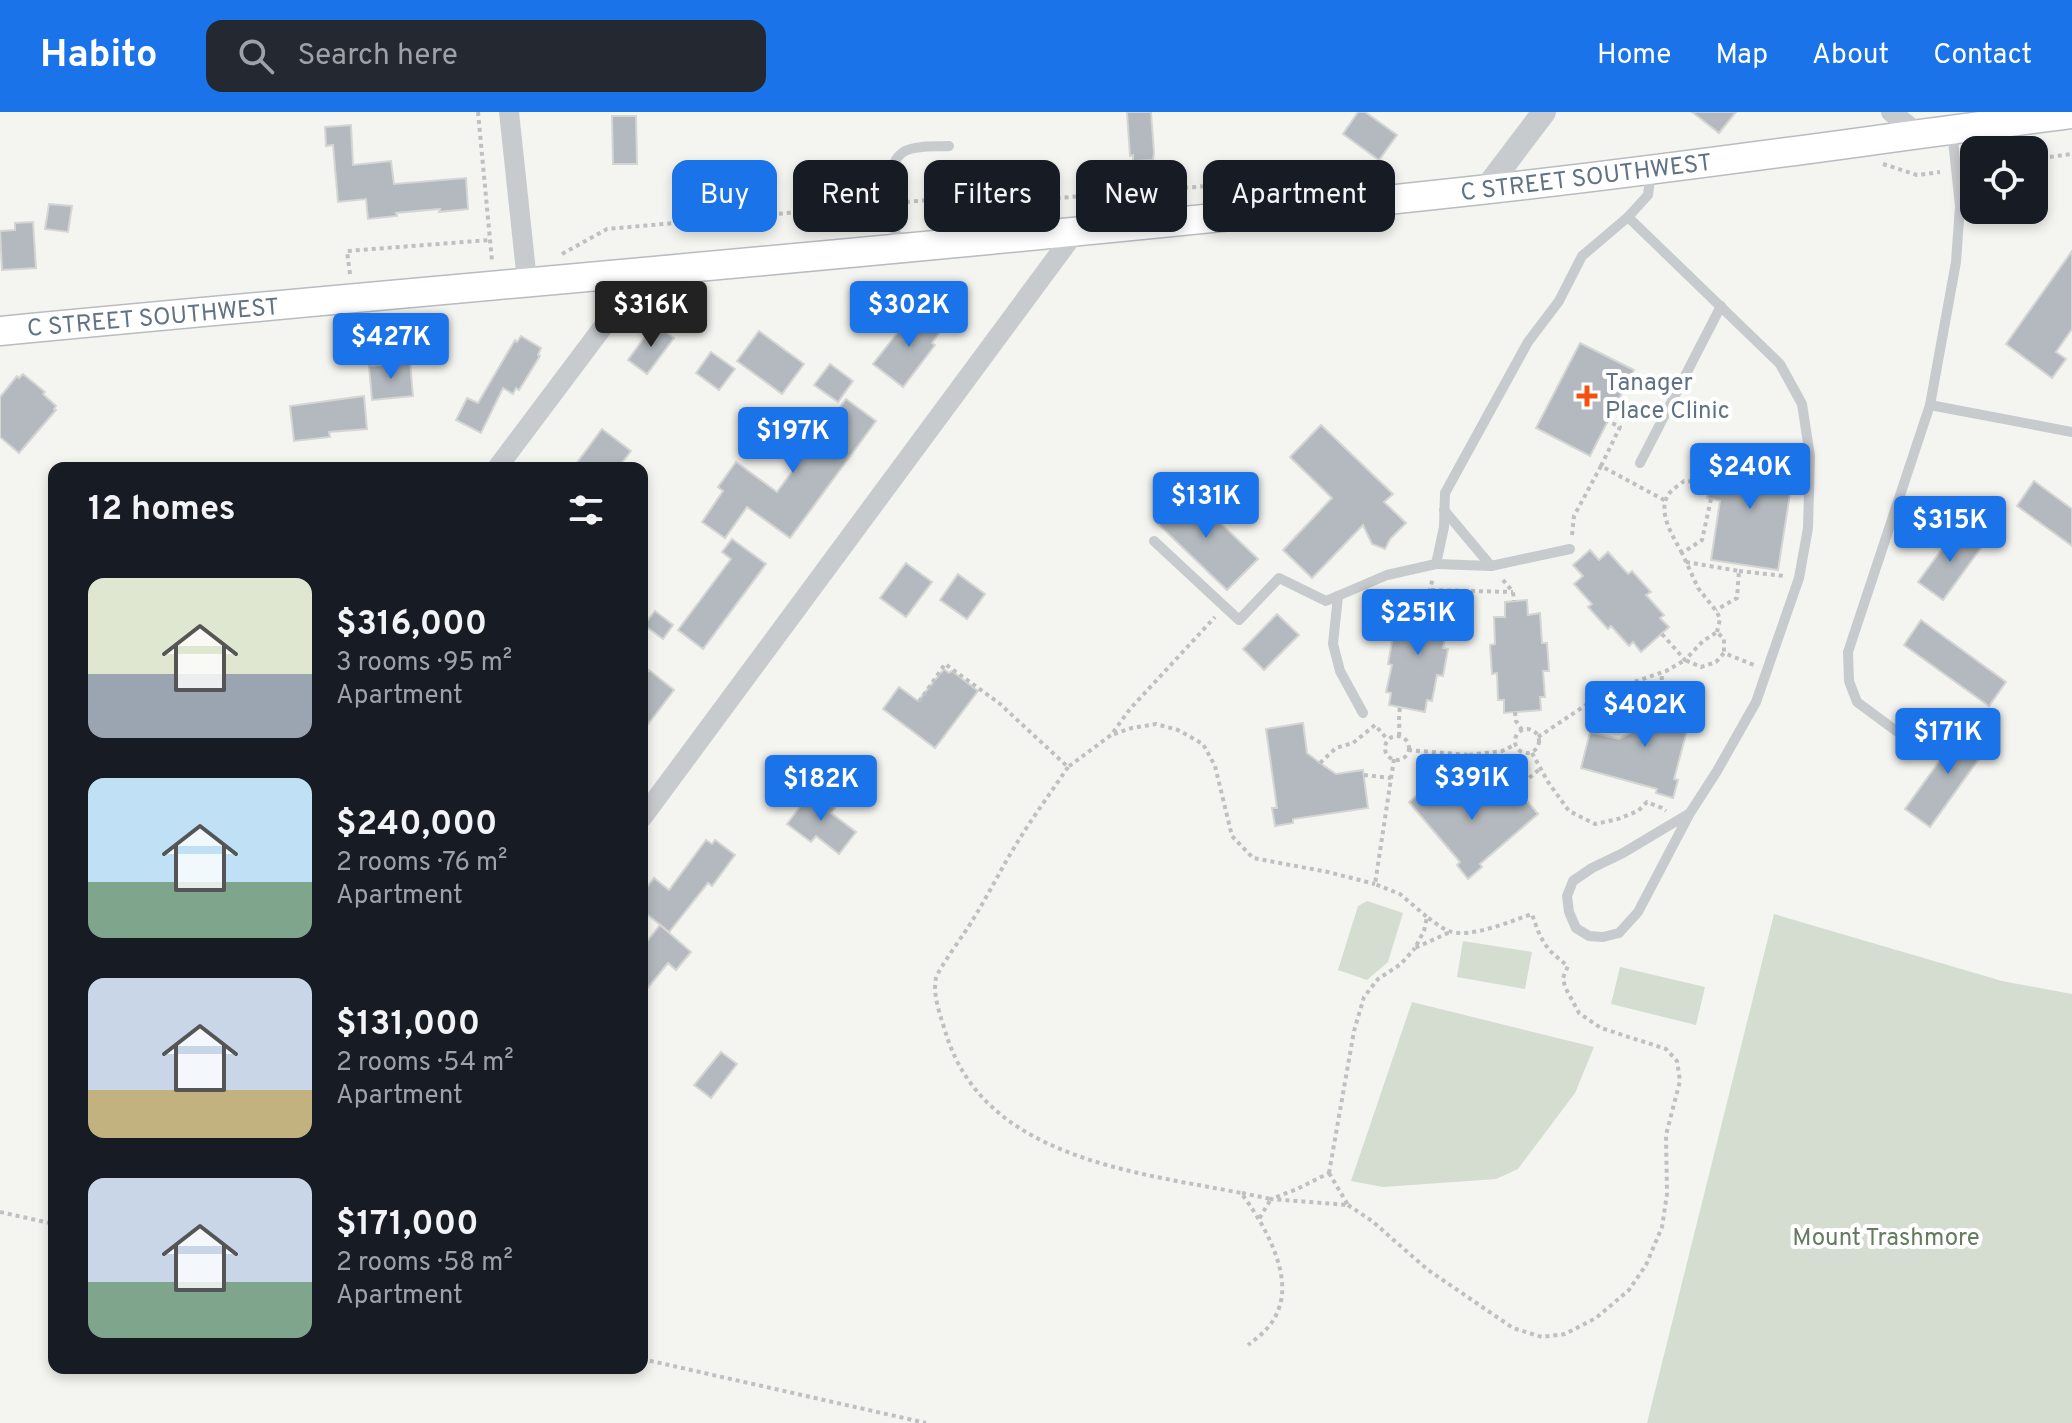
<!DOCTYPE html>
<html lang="en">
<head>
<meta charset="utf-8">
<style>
	body { margin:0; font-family:Overpass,sans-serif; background:#242831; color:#f1f3f6; height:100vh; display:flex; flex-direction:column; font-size:30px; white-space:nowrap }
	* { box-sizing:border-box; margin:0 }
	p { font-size:26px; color:#9ea1a6 }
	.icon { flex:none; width:44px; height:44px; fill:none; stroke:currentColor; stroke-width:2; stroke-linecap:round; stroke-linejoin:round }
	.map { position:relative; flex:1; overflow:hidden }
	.drawer { position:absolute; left:48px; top:350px; width:600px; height:912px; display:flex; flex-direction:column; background:#171b24; border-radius:16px; box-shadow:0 4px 12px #0003 }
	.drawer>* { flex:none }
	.guide { position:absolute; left:672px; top:48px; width:760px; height:72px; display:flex; gap:16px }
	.controls { position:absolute; left:1960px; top:24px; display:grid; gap:16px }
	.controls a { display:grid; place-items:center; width:88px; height:88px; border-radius:16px; background:#171b24; box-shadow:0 4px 12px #0003; font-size:40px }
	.price { position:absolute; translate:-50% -68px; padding:0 18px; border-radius:8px; background:#1a73e8; color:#fff; font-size:26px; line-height:52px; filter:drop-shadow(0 2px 4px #0008) }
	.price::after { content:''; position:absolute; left:50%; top:48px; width:24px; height:18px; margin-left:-12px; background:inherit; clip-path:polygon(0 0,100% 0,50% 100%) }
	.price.selected { background:#222; color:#fff }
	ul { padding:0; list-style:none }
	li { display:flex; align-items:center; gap:24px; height:200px; padding:0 40px }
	li span { display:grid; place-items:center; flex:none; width:224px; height:160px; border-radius:16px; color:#555 }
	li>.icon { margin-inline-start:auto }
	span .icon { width:96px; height:96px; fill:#fffc; stroke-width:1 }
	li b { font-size:34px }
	h2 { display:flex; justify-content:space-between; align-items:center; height:96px; padding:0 40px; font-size:34px }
	.tag { padding:0 28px; border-radius:16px; background:#171b24; box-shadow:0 4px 12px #0003; font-size:28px; line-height:72px }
	.tag.selected { background:#1a73e8; color:#fff }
	header { display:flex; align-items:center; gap:48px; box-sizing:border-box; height:112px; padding:0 40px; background:#1a73e8; color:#fff }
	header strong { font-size:38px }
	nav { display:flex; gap:44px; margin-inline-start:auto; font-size:28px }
	.search { width:560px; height:72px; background:#242831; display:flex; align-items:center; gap:20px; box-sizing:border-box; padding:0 28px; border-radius:16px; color:#9ea1a6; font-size:30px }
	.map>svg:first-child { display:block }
	.green { fill:#d4ddd0 }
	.building { fill:#b3b9be; stroke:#d5d6d3; stroke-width:2 }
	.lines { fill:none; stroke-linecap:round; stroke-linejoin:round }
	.secondary-casing { stroke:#b7bcc1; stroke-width:31 }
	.path { stroke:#bec0c2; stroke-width:4; stroke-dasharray:4 4; stroke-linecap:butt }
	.service { stroke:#c8cbce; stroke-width:10 }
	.minor { stroke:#c8cbce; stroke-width:20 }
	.tertiary { stroke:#c8cbce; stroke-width:24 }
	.secondary { stroke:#fff; stroke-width:28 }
	.poi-dot { fill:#f45010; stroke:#fff; stroke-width:3 }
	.labels { text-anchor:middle; stroke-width:8; stroke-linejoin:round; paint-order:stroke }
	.street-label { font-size:24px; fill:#607284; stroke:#fff }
	.poi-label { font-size:24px; fill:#607284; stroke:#fff; text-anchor:start }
	.park-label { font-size:24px; fill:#647b60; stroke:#fff }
</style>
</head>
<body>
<header>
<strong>Habito</strong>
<div class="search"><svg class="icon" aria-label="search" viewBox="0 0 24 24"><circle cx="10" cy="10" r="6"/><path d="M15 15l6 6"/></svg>Search here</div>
<nav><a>Home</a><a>Map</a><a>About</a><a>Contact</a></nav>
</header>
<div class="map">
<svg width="2072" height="1311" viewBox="0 0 2072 1311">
	<rect width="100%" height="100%" fill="#f4f5f0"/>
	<g class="green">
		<polygon points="1367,789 1403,801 1388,850 1367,868 1338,858 1358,794"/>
		<polygon points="1774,802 2002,869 2072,882 2072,1311 1647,1311"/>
		<polygon points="1463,829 1532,840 1525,877 1457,865"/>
		<polygon points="1620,855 1705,875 1696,913 1611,892"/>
		<polygon points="1412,890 1594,935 1575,981 1518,1057 1496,1067 1383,1075 1351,1069"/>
	</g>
	<g class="building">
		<polygon points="1127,0 1151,0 1154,41 1153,48 1133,49 1133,43 1130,44"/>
		<polygon points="1358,0 1365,0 1397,23 1379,48 1343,22"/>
		<polygon points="1692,0 1736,0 1719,21"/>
		<polygon points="612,4 636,4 637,52 613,52"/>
		<polygon points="351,13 353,53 391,49 394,72 466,66 468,97 439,100 440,97 396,101 397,104 368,107 366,87 338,90 333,33 326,34 325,15"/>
		<polygon points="49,92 72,94 68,120 45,117"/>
		<polygon points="33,110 36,156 2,158 0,119 15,118 15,111"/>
		<polygon points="2072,139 2072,217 2056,240 2066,247 2052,266 2006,232"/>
		<polygon points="925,199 945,213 932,231 935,233 903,275 873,252 905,211 912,216"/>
		<polygon points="656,213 674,226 647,262 628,248 651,216 653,217"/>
		<polygon points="759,219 804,252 782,282 737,249"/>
		<polygon points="521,224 541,236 538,243 540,244 519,278 516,276 513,282 503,276 481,321 456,308 467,286 478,291 515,228 517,230"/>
		<polygon points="1580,231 1634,258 1590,344 1536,316"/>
		<polygon points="711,240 735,257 719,278 696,261"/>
		<polygon points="410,250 413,284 372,288 369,254"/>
		<polygon points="830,252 853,269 838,290 814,273"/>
		<polygon points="23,262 45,280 43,282 56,294 54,297 56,298 19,341 0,325 0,285 17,264 19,266"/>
		<polygon points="364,284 367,317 329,320 330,325 294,329 290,294"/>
		<polygon points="846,287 876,309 790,426 747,395 725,426 702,410 723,379 718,375 736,350 777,380 806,340 778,320 792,302 820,322"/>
		<polygon points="1321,313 1393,382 1384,390 1406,411 1390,427 1385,437 1372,432 1363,413 1312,466 1283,438 1332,386 1290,345"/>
		<polygon points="602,317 631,339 618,356 573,356"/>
		<polygon points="1726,339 1753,343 1752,350 1794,356 1778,458 1711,448 1720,389 1707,386 1713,353 1723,354"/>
		<polygon points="2034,369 2072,397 2072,434 2017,394"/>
		<polygon points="1185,377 1258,447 1227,478 1155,409"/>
		<polygon points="1958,415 1983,433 1943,488 1918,470"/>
		<polygon points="732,427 766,452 703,537 678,518 731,447 722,440"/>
		<polygon points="1590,438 1599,448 1608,440 1628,462 1632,459 1651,480 1646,483 1664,503 1660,506 1669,515 1641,540 1633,530 1629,534 1611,514 1608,517 1588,495 1592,492 1574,472 1583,464 1573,453"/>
		<polygon points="906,451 932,470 906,505 880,486"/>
		<polygon points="958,462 985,482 967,507 940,488"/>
		<polygon points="1418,486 1440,491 1437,504 1449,507 1443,536 1448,537 1443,564 1437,563 1432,589 1427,588 1425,600 1389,593 1391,581 1386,580 1392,553 1388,552 1393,524 1398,525 1403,498 1415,501"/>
		<polygon points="1527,488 1528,503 1540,501 1542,531 1547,531 1549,559 1543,559 1545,585 1540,585 1541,598 1504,601 1504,588 1498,588 1497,561 1492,562 1490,533 1495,532 1494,505 1505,505 1505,490"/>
		<polygon points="655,499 673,513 663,527 644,513"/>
		<polygon points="1277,502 1299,523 1264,558 1243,537"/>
		<polygon points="1921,508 2006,570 1989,594 1904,533"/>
		<polygon points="944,557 949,561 952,559 978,579 935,636 883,597 899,575 918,589"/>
		<polygon points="649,558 674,578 642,620 642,567"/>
		<polygon points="1657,583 1694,592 1674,667 1678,668 1673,686 1656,681 1657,677 1581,656 1590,620 1619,627 1650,610"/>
		<polygon points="1303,611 1307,641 1320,651 1336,662 1363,658 1368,696 1293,707 1293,711 1275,714 1272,696 1277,696 1266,617"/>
		<polygon points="1966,612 1991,630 1930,715 1905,697"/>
		<polygon points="1438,665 1457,688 1493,691 1514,673 1538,702 1480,752 1482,755 1468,767 1457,753 1460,750 1409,690"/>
		<polygon points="812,679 835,696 831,701 856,720 839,742 816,724 811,730 787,712"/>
		<polygon points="706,728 712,732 715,728 735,743 712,774 708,771 669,820 642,798 642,782 654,766 669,778"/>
		<polygon points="660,813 691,840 676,858 668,851 642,883 642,836"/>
		<polygon points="721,940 737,952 711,986 694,973"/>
	</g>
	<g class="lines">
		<g class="secondary-casing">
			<path id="secondary" d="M0,219C493,172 988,132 1480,78C1678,57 1875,27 2072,2"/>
		</g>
		<g class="path">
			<polyline points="478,0 492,149"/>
			<polyline points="2034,47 2072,42"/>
			<polyline points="1883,52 1917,63 1940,60"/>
			<polyline points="906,90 1006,81 1033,88 1282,68 1295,71"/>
			<polyline points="562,142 607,117 878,93"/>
			<polyline points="350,162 347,139 490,128"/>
			<polyline points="1601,354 1620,315 1608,309"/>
			<polyline points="1711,387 1702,428 1682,441 1698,476 1717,500 1720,507 1717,520"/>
			<polyline points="1572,423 1574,404 1601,354 1666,389"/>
			<path d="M1682,441C1674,426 1657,401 1668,383C1671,378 1679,373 1684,369L1710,371"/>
			<polyline points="1686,450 1739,459 1737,486 1716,498"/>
			<polyline points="1739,459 1784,464"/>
			<polyline points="1503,468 1513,480 1514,489"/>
			<polyline points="1431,478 1513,480"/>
			<polyline points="1427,488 1433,466"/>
			<polyline points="1662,522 1685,548 1703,529 1717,520 1724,527 1724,541"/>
			<polyline points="1661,584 1662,561"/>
			<polyline points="1599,585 1609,601 1625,608 1633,619"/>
			<polyline points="919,590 945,552 999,591 1068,655 1111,623 1130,597 1215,505"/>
			<polyline points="1515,600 1516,609 1522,618"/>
			<circle cx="1527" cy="629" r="12"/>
			<polyline points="1114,622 1132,616 1156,612 1178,618 1203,632 1215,654 1232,724 1253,746 1328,760 1375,772"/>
			<path d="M1399,624C1400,614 1398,605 1400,596"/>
			<circle cx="1397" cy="636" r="12"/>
			<polyline points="1538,625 1592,589 1622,574 1666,559 1685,548 1701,555 1716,550 1724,541 1754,553"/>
			<path d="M1408,638L1469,643C1471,661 1476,671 1473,689"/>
			<polyline points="1532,641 1548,670 1569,699 1595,712 1618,707 1638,699 1647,690 1662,696 1666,699"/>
			<polyline points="1469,643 1502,639 1516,632"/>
			<polyline points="1394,647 1375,772 1400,782 1427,805"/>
			<polyline points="1320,651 1336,636 1353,631 1375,613 1388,628"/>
			<path d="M1068,655C1052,679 1035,702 1020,726C1003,753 989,782 972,809C965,821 939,856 936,866C932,884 942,908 947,925C987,1046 1134,1060 1241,1081C1263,1110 1295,1164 1277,1201C1271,1215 1260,1224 1248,1233"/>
			<polyline points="1364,663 1391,666"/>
			<polyline points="1517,676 1541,656"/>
			<polyline points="1329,1061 1354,919 1364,885 1378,867 1401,852 1415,836"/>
			<polygon points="1329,1061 1348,1093 1271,1087 1297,1077"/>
			<polyline points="1242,1081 1271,1087 1259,1107"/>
			<path d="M1348,1093L1372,1109L1428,1158L1513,1216L1542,1225L1565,1222L1596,1206L1629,1178L1646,1153L1662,1115L1667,1082L1666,1023L1680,969L1677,949L1666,937L1601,916L1579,901L1565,875L1563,866L1568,854C1545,837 1541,829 1532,802C1511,809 1470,827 1449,819C1441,816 1434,810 1427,805L1424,819L1415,836L1450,820"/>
			<polyline points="0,1100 54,1112"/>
			<polyline points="642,1247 926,1311"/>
		</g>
		<g class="service">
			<polyline points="1651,60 1648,83 1628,105 1780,252 1802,292 1810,344 1808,416 1799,466 1756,590 1717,659 1690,701 1623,741 1592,756 1573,769 1567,784 1569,800 1576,816 1589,824 1603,825 1619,821 1638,800 1690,701"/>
			<path d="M898,135C895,110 878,54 905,39C917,33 936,35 949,34"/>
			<polyline points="1930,293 2072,320"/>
			<polyline points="1640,351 1721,194"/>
			<polyline points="1444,398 1491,454 1570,437"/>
			<polyline points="1154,429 1239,508 1279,466 1326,489 1387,463 1436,452 1444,415 1445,381 1528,230 1559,189 1582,144 1628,105"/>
			<polyline points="1436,452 1491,454"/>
			<polyline points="1338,484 1333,532 1340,559 1363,601"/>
			<polyline points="1899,621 1857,590 1849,569 1848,540 1930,293 1956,150 1960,94 1952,19"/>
		</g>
		<g class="minor">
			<polyline points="509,0 527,169"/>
			<polyline points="1891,0 1919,22"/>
			<polyline points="497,356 645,159"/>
			<polyline points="642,706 1076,119"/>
		</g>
		<polyline class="tertiary" points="1485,78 1544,0"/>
		<use href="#secondary" class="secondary"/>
	</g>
	<path class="poi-dot" d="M1583 272h8v8h8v8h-8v8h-8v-8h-8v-8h8z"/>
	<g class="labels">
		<g class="street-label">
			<text transform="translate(1586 65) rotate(-7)" y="8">C STREET SOUTHWEST</text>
			<text transform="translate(153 205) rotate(-5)" y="8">C STREET SOUTHWEST</text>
		</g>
		<g class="poi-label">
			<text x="1605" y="278">Tanager<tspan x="1605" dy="28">Place Clinic</tspan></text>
		</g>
		<g class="park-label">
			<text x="1886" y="1133">Mount Trashmore</text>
		</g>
	</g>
</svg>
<div class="controls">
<a><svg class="icon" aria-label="locate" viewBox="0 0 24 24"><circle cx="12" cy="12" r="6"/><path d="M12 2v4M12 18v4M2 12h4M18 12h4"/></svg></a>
</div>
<b class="price selected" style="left:651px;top:237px">$316K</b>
<b class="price" style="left:909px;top:237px">$302K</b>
<b class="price" style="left:391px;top:269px">$427K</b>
<b class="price" style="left:793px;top:363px">$197K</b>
<b class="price" style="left:1750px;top:399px">$240K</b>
<b class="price" style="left:1206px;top:428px">$131K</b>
<b class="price" style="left:1950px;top:452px">$315K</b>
<b class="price" style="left:1418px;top:545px">$251K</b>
<b class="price" style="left:1645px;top:637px">$402K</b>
<b class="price" style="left:1948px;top:664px">$171K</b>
<b class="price" style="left:1472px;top:710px">$391K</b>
<b class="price" style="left:821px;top:711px">$182K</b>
<div class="guide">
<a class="tag selected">Buy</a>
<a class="tag">Rent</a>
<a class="tag">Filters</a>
<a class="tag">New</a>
<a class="tag">Apartment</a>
</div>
<section class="drawer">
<h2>12 homes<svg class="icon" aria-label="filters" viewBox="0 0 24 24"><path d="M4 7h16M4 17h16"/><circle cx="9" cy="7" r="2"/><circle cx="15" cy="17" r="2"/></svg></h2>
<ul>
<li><span style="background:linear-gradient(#dfe7d0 60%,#9aa5b1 0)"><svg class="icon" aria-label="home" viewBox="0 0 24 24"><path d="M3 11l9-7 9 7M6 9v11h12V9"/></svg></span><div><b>$316,000</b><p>3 rooms · 95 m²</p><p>Apartment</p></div></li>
<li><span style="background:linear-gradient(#bfe0f5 65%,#7fa58c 0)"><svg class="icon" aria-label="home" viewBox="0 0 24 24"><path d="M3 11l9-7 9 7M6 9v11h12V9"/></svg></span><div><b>$240,000</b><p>2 rooms · 76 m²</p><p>Apartment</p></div></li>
<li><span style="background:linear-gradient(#c9d6e8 70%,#c2b280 0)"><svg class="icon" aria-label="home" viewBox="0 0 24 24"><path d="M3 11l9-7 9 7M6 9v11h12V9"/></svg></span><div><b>$131,000</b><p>2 rooms · 54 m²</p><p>Apartment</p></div></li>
<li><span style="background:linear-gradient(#c9d6e8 65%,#7fa58c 0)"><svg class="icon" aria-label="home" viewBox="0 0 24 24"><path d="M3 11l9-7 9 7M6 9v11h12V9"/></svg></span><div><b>$171,000</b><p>2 rooms · 58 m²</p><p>Apartment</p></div></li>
</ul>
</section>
</div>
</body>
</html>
